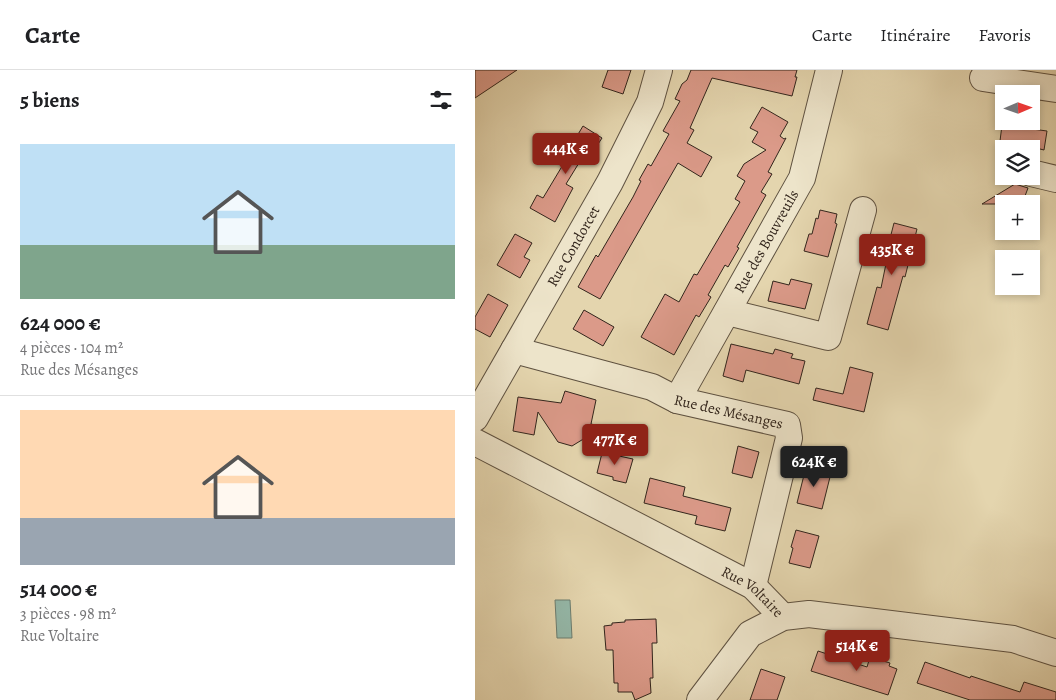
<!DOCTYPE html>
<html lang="fr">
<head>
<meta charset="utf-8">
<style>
	body { margin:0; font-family:Alegreya,serif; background:#f6f6f6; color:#202124; height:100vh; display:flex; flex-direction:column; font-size:19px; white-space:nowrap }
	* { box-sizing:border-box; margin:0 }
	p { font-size:16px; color:#757577 }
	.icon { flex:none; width:28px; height:28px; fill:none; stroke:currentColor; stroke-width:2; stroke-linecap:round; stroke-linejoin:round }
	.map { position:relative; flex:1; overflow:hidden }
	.details { display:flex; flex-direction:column; background:#fff; width:475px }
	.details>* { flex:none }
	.needle { width:32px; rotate:88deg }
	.controls { position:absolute; left:520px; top:15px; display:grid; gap:10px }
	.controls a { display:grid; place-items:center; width:45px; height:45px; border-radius:0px; background:#fff; box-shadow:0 2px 8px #0003; font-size:25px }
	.price { position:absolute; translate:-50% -42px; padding:0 11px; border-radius:5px; background:#8f2418; color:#fff; font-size:16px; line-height:32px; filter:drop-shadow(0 1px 2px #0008) }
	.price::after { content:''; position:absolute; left:50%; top:30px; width:15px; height:11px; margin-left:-8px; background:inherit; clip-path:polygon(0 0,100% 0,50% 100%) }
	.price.on { background:#222; color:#fff }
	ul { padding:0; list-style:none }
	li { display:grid; align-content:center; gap:10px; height:265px; padding:0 20px }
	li+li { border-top:1px solid #e0e0e0 }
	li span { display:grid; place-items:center; height:155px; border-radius:0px; color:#555 }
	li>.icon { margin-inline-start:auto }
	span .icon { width:90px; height:90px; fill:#fffc; stroke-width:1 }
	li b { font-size:21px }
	h2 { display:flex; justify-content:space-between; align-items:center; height:60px; padding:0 20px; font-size:21px }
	header { display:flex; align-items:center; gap:30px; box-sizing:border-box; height:70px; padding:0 25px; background:#fff; border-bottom:1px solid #e0e0e0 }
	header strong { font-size:24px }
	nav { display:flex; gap:28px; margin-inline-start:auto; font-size:18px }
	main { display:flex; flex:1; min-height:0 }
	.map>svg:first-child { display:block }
	.water { fill:#95b9aa; stroke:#6d7e71 }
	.building { fill:#db9a89; stroke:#32251c }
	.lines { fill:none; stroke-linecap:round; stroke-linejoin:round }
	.minor-casing { stroke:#5e5140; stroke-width:28 }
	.minor { stroke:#ede4ca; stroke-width:26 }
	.labels { text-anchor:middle; stroke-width:4; stroke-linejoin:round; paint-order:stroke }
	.street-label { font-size:15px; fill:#32251c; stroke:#ede4ca }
</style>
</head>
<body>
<header>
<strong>Carte</strong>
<nav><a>Carte</a><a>Itinéraire</a><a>Favoris</a></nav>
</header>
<main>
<section class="details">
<h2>5 biens<svg class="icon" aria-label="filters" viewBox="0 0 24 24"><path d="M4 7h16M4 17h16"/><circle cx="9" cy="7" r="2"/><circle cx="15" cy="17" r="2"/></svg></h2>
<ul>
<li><span style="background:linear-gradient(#bfe0f5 65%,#7fa58c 0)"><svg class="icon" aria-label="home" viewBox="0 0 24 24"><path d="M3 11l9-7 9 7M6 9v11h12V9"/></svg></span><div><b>624 000 €</b><p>4 pièces · 104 m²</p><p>Rue des Mésanges</p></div></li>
<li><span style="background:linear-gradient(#ffd9b3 70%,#9aa5b1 0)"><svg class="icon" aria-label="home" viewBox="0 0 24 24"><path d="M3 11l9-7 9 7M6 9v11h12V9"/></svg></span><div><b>514 000 €</b><p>3 pièces · 98 m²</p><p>Rue Voltaire</p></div></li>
</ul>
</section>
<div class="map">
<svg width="581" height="630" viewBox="0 0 581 630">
	<rect width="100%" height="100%" fill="#e4d5ae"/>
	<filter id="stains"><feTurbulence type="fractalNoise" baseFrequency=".004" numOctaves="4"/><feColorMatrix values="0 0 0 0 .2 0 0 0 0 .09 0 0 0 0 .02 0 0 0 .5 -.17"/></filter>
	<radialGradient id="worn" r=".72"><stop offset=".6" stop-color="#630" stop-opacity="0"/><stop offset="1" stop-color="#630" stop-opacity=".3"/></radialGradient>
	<polygon class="water" points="80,530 95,530 97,568 82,568"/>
	<g class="building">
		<polygon points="0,0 42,0 0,28"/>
		<polygon points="133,0 156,0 148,24 127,17"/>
		<polygon points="216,0 322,0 320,7 322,7 317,26 237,8 215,58 219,60 212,73 237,87 226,107 203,93 125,229 103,217 121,185 123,187 158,127 166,111 164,110 173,94 176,96 194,64 188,61 205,31 200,29 207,14 212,10"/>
		<polygon points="287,37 313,52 305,66 309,69 311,68 293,102 297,104 286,122 291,125 262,177 264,178 253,197 250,195 233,225 236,227 224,247 221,245 199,285 166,267 190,224 204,232 219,204 222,205 265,132 260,129 270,111 262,106 269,94 291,80 277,72 283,62 275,58"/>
		<polygon points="527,55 572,61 569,80 561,78 524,79"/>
		<polygon points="108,56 127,68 112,91 107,88 91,114 98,118 80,152 55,138 62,125 68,128 89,93 87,91"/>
		<polygon points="540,114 553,118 547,134 507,134"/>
		<polygon points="345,140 362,144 360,153 362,154 353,187 329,181 334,164 337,164 341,148 343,149"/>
		<polygon points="419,153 442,159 430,207 428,206 413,260 392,254 402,217 406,218 413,184 411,184"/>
		<polygon points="40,164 57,173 49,187 55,190 45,208 22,195"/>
		<polygon points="316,209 337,214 330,239 293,231 298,211 314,215"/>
		<polygon points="13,224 33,235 15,267 0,259 0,247"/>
		<polygon points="109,240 139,257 128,276 98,259"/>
		<polygon points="256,274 298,284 300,279 318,284 316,288 330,291 324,314 271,300 268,312 248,306"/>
		<polygon points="375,297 398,303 389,342 338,330 341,318 368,324"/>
		<polygon points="90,321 121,330 116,354 128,357 97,376 83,372 63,342 59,365 38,361 43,327 86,333"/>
		<polygon points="263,376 284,382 277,408 257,403"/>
		<polygon points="128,379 144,383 144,386 158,389 151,413 138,410 138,407 122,403"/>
		<polygon points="331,397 356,403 347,439 322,433"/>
		<polygon points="175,408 210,417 208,426 256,438 250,461 220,454 222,446 169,433"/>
		<polygon points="321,460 344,466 335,498 314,493 318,478 316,477"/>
		<polygon points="181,549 182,573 177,573 178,608 175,608 176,623 160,630 157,622 143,622 143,613 139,613 138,580 131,580 129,556 137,555 137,553 150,552 150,550"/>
		<polygon points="343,581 392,597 395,587 415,593 414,596 422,599 413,625 336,601"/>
		<polygon points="450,592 495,608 496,606 545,622 549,612 581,622 581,630 495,630 442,613"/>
		<polygon points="286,599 310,607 302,630 275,630"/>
	</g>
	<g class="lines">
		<g class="minor-casing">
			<g id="minor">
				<polyline points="508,8 581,19"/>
				<polyline points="556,103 581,109"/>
				<polyline points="252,242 353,267 388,140"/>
				<path id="s1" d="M39,280L177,317L202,330L312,355L314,368L278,516"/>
				<path id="s2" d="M202,330L327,108L354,0"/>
				<path id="s3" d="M0,348L135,112L175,32L184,0"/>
				<path id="s4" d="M0,372L278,516L308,547"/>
				<polyline points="225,630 275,564 308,547 334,544 538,569 581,583"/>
			</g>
		</g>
		<use href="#minor" class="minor"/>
	</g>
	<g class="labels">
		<g class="street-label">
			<text dy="5" stroke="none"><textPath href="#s2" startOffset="182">Rue des Bouvreuils</textPath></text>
			<text dy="5" stroke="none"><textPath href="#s3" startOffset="198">Rue Condorcet</textPath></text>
			<text dy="5" stroke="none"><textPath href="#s1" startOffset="224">Rue des Mésanges</textPath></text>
			<text dy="5" stroke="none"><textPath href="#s4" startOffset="316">Rue Voltaire</textPath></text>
		</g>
	</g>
	<rect width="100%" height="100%" filter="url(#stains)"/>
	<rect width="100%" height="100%" fill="url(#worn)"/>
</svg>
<div class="controls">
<a><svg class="needle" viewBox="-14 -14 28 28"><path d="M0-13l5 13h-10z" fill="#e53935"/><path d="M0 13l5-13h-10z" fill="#757577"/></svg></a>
<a><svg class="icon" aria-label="layers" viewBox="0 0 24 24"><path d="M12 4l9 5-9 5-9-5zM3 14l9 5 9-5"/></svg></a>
<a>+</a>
<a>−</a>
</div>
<b class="price" style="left:91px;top:105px">444K €</b>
<b class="price" style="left:417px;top:206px">435K €</b>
<b class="price" style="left:140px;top:396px">477K €</b>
<b class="price on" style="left:339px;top:418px">624K €</b>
<b class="price" style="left:382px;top:602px">514K €</b>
</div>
</main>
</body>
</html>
